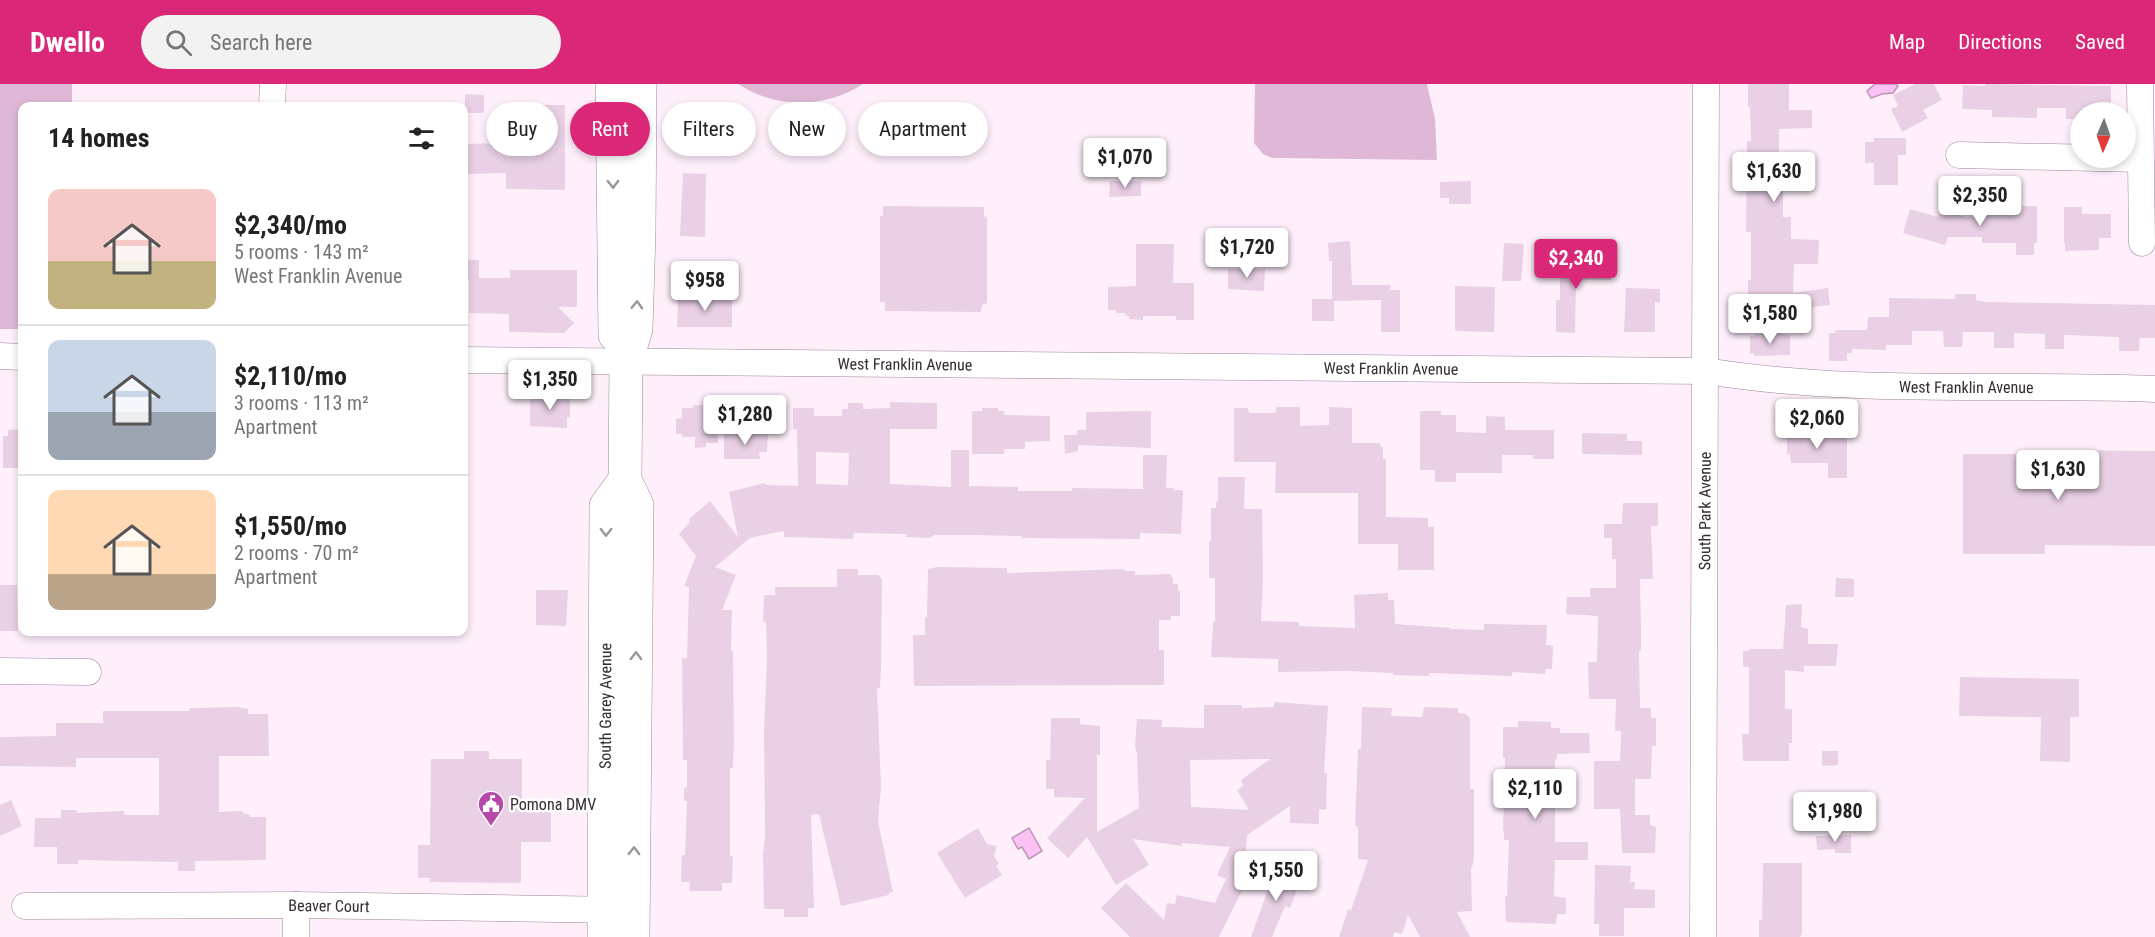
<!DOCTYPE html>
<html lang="en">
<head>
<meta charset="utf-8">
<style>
	body { margin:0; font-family:"Roboto Condensed",sans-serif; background:#f2f2f2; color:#222; height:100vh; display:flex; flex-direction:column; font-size:22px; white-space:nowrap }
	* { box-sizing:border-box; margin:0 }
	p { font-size:20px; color:#767676 }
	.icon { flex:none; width:33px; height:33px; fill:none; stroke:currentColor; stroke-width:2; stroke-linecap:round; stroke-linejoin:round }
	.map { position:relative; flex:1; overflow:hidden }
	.side { position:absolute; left:18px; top:18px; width:450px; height:534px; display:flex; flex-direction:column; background:#fff; border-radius:12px; box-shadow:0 3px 9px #0003 }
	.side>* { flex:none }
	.banner { position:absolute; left:486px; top:18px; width:570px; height:54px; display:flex; gap:12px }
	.needle { width:39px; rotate:182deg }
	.controls { position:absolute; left:2070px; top:18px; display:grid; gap:12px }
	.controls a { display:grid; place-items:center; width:66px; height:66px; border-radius:50%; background:#fff; box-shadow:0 3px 9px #0003; font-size:30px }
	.price { position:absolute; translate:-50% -51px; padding:0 14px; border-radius:6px; background:#fff; color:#222; font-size:20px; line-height:39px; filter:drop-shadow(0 2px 3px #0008) }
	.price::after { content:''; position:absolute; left:50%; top:36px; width:18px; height:14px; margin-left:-9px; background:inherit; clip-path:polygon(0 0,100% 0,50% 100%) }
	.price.selected { background:#db2777; color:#fff }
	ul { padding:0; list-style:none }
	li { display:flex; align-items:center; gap:18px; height:150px; padding:0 30px }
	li+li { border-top:2px solid #e0e0e0 }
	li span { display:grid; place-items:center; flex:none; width:168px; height:120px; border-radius:12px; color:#555 }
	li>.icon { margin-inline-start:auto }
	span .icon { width:72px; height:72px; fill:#fffc; stroke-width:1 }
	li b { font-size:26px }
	h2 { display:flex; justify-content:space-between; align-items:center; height:72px; padding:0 30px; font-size:26px }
	.chip { padding:0 21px; border-radius:27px; background:#fff; box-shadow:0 3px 9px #0003; font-size:21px; line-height:54px }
	.chip.selected { background:#db2777; color:#fff }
	header { display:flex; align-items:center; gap:36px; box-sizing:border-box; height:84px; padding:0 30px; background:#db2777; color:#fff }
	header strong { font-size:28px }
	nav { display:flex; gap:33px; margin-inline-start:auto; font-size:21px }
	.search { width:420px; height:54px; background:#f2f2f2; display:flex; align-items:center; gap:15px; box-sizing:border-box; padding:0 21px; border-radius:33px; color:#767676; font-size:22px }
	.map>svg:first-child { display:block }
	.green { fill:#dfb8d8 }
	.water { fill:#fbc1f2; stroke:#c094b9; stroke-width:1.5 }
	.building { fill:#e9d0e5; fill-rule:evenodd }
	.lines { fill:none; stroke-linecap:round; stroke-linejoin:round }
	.minor-casing { stroke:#9c8699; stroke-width:27 }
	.major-casing { stroke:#9c8699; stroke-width:34 }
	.minor { stroke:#fff; stroke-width:26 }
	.major { stroke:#fff; stroke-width:33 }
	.oneway { stroke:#9a969a }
	.labels { text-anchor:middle; stroke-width:5; stroke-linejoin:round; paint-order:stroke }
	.street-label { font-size:16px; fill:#352c34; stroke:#fff }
	.poi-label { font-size:16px; fill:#352c34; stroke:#fff; text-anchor:start }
</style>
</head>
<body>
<header>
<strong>Dwello</strong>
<div class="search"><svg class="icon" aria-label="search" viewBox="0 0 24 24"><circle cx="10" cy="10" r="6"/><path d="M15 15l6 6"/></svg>Search here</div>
<nav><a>Map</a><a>Directions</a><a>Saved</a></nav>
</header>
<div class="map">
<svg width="2155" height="853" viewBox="0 0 2155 853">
	<rect width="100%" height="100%" fill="#feeffb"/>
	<g class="green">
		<polygon points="0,0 72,0 72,22 22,22 22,245 0,245"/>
		<path d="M738,0H863C824,25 776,25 738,0Z"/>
		<polygon points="1255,0 1427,0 1435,35 1437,76 1272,74 1263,70 1254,59"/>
	</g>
	<g class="water">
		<polygon points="1875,0 1896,0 1898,2 1893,9 1882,10 1871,14 1867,7"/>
		<polygon points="1029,744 1042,767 1029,775 1022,763 1018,765 1012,754"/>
	</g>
	<g class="building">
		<polygon points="1748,0 1789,0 1789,26 1812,26 1812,44 1779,45 1779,76 1783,76 1783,133 1791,133 1791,155 1819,156 1818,180 1794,180 1793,209 1828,204 1830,221 1812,223 1811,219 1770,218 1770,221 1748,220 1748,196 1751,196 1751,148 1746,148 1747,57 1751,57 1750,23 1748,23"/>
		<polygon points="1915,0 1934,0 1942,16 1923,26 1928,34 1902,48 1891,25 1898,22 1893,11"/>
		<polygon points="1985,0 2111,2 2111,27 2081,27 2080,35 2066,35 2066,24 2037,24 2037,34 1992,33 1992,26 1962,25 1963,1 1985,2"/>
		<polygon points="465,10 484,11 484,29 465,29"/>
		<polygon points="529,21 565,21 565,106 506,105 506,89 465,90 465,60 506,59 506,32 529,32"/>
		<polygon points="1874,54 1906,54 1906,71 1898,71 1898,101 1874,101 1874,79 1865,79 1865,58 1874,58"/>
		<polygon points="683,89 706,90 705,153 680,152"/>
		<polygon points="1110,97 1141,97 1141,112 1109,113"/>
		<polygon points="1471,97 1471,120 1449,120 1449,114 1440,114 1440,98"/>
		<polygon points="883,122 984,123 984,133 987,132 987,219 982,221 981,228 885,227 885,218 880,218 880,132 883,132"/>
		<polygon points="1987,122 2037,122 2037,159 2034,159 2034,171 2016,171 2016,159 1982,159 1982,153 1948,153 1945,161 1903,149 1910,125 1938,133 1940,126 1966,133 1986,133"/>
		<polygon points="2064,123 2082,123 2082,130 2111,130 2111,154 2099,154 2099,166 2065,167 2065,159 2064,159"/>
		<polygon points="1350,157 1352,201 1391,201 1390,206 1400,206 1400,248 1381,248 1381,216 1334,217 1334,237 1312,237 1312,215 1332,215 1332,177 1329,177 1328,159"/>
		<polygon points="1504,159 1524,160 1521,197 1502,197"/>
		<polygon points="1136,160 1174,160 1173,199 1194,199 1194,236 1176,236 1176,232 1143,232 1143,236 1129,235 1129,232 1125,231 1125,229 1116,229 1116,226 1108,226 1108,203 1136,202"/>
		<polygon points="464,176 479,176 479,194 510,194 510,186 577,186 577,223 558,223 574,239 564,249 509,248 509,230 469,229 469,196 464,196"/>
		<polygon points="1560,179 1611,179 1611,196 1576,196 1575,249 1556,248 1556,216 1560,216"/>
		<polygon points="1228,185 1265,185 1264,207 1228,205"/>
		<polygon points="1455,202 1495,203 1494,248 1455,247"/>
		<polygon points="1626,204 1660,205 1660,219 1655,218 1655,248 1624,248"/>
		<polygon points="1955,210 1976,210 1976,216 1986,218 2155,221 2155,254 2140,254 2139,267 2119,267 2119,253 2064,251 2064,265 2045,265 2045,250 2014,249 2014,264 1994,264 1994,248 1963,248 1962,263 1944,263 1943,247 1912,247 1912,261 1886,261 1886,266 1852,265 1852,269 1847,269 1847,277 1829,277 1829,249 1835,249 1835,246 1867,246 1868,233 1889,233 1889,214 1955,215"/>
		<polygon points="678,213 732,214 732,243 677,243"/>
		<polygon points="1778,249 1790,251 1790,271 1754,272 1754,269 1750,270 1750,252 1754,252 1754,250"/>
		<polygon points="530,312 570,312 570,333 567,333 567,344 530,342"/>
		<path d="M890,318L937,319V345H890V400L951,403V366H969V402L1018,403V407H1072V404L1143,405V371H1167L1166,404H1174V406H1182L1183,408L1181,450L1140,449V455L1022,454V452L976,451H935L929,454L906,453L907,450L854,449L853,455L784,453V447L750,454L715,483L736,491L722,526H732L731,567H733L734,657L733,684H730V772H733L732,799H722V807H689L690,798H681L682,771H685L687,717H684V704L687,703V676H683L682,574H687L689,503L684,502L696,472L679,450L690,438L689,435L710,417L738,453L729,408L765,399V401L798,402L797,345H793V324H814V332H842V325H848V319H863V325L890,324ZM816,368L849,369L848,401L816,400Z"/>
		<polygon points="693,321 707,322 707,325 719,325 718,359 706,359 706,363 695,364 695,353 682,353 682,350 676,350 676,335 682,334 682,324 693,324"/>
		<polygon points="1276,323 1300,323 1300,342 1329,341 1329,323 1352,324 1352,359 1380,359 1381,363 1383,363 1383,375 1386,375 1386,433 1428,434 1428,443 1434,443 1434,486 1398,486 1398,460 1358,460 1358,409 1275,409 1276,378 1234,378 1234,324 1248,324 1249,329 1276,329"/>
		<polygon points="982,324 998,324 998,327 1004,327 1004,331 1050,332 1050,357 1025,358 1025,365 1004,365 1004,370 972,370 972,327 982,327"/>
		<polygon points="1151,327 1151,364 1078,361 1078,367 1065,370 1064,351 1077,351 1077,346 1086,346 1086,328"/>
		<polygon points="1420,327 1441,327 1441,331 1456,331 1456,348 1486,349 1486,332 1505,333 1505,346 1554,346 1554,375 1533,375 1533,371 1502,371 1502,389 1456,389 1456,398 1435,398 1435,386 1420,386"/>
		<polygon points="1787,339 1808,339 1808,353 1847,353 1847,394 1828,394 1828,379 1791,379 1790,370 1787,370"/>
		<polygon points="22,345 22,384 3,384 3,352 8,352 8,346"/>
		<polygon points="1582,349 1627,350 1627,357 1642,357 1642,371 1582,370"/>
		<polygon points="724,350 768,350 767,368 759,368 760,375 724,375"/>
		<polygon points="2054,366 2155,367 2155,462 2045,461 2045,470 1963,470 1963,370 2054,370"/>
		<polygon points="1218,393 1245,393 1244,425 1262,425 1263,494 1261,537 1299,538 1299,542 1355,544 1354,511 1388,509 1388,516 1394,516 1395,540 1451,544 1451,545 1484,546 1484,540 1547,541 1546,561 1553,562 1552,585 1546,585 1545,590 1512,588 1512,592 1429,589 1429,592 1393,591 1393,589 1347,587 1278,588 1278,575 1211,573 1213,538 1215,538 1215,494 1209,494 1209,457 1211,457 1211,424 1216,424 1216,417 1218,418"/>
		<polygon points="1623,419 1658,419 1658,442 1651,442 1653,495 1640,495 1641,546 1641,567 1639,567 1640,624 1651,624 1651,634 1656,634 1656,662 1652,662 1651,695 1635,695 1635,731 1650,731 1650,741 1656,743 1655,769 1622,769 1620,725 1594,725 1594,677 1620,677 1621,647 1615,647 1616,615 1589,615 1588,578 1597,578 1598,532 1566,530 1567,513 1590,513 1590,504 1616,504 1616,475 1612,475 1612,454 1604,454 1604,440 1622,440"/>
		<polygon points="937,483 1007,484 1007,489 1125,485 1124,487 1135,487 1135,491 1171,490 1171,493 1173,493 1173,500 1178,500 1178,507 1180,507 1180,532 1171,532 1171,536 1159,536 1159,566 1164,566 1164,601 914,602 913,551 925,551 925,533 927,533 928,485"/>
		<polygon points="837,485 858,485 858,491 878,491 882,495 881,584 880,604 877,604 881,703 878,738 893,808 888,809 889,811 841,822 819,730 811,731 814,824 808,824 808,833 784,833 784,825 764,825 763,771 765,753 764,648 767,572 766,538 763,538 764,511 775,511 775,503 837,503"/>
		<polygon points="1836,494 1854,495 1854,513 1835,513"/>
		<polygon points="0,501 17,501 18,547 0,547"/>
		<polygon points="536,506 568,506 566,542 536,541"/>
		<polygon points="1802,520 1801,543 1808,545 1808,560 1838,560 1836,582 1804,582 1804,588 1785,586 1785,625 1792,625 1792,659 1789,659 1789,677 1743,677 1742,650 1749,650 1749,583 1743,583 1743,567 1749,567 1749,565 1783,565 1786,521"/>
		<polygon points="1960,593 2079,595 2079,633 2070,633 2070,678 2040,677 2041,633 1959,632"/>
		<path d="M1274,618L1328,622L1324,689H1327L1326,726L1319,725V740L1290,739V722L1247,751L1245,776L1255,780L1219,853H1130L1101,824L1126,799L1164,836L1167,819L1175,820L1177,811L1215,819L1226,795L1217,791L1230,763L1182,759V762L1133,755L1149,781L1116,801L1087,753L1068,774L1047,754L1085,714L1054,713V705H1046V676H1050L1051,634H1080V640L1100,642V671H1097V748L1139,724L1137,670L1135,662L1137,635L1162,636V643L1204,644V621H1242V624L1274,623ZM1270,675L1241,696L1243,702L1237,706L1249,726L1191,723L1190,676Z"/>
		<polygon points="238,623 248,625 248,630 268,630 269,672 219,672 219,728 242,727 243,729 250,731 250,733 266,733 266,776 195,777 195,787 178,787 178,778 78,776 78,780 57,780 57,763 34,763 35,734 61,734 61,726 77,726 77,729 124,727 124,731 159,731 159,674 76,674 76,683 0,682 0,653 56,652 56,639 103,639 103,627 188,627 190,626 190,624"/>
		<polygon points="1362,623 1392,624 1391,632 1422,633 1424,623 1458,624 1458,629 1465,630 1470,634 1470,705 1474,705 1474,774 1472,784 1471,784 1472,827 1457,828 1470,853 1420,853 1408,831 1402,850 1394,848 1393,853 1339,853 1348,825 1351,826 1368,776 1358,775 1358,742 1355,742 1358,665 1361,665"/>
		<polygon points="1518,637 1551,638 1551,644 1560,644 1560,649 1589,649 1590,669 1557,670 1557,675 1555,675 1555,758 1588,758 1588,776 1555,776 1554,812 1566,814 1566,830 1557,830 1556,840 1506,838 1505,812 1507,812 1509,756 1504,756 1504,747 1503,747 1505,674 1503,674 1503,643 1518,643"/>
		<polygon points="464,667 489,667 489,675 522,675 522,728 551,728 551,758 521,758 521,799 430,798 430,794 418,794 418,761 430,761 431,675 464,675"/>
		<polygon points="1822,667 1838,667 1838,681 1822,682"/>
		<polygon points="11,716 22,742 0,752 0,721"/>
		<polygon points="978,744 987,760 997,762 994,772 999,780 996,782 1002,791 965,814 937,769"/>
		<polygon points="1851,751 1851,769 1835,769 1835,765 1817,766 1816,752"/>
		<polygon points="1763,779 1802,779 1802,849 1800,853 1759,853 1759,836 1762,836"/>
		<polygon points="1595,781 1631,782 1630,798 1635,798 1634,805 1655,806 1655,824 1624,824 1624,852 1599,852 1599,840 1594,840"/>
		<polygon points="1276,783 1302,793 1290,824 1285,822 1272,853 1251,853"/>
	</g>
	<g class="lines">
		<g class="minor-casing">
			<g id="minor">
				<polyline points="2140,0 2142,159"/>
				<polyline points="272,22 273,0"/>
				<polyline points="1959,71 2140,75"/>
				<polyline points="0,272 22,273"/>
				<path id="s1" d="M464,276L1706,287C1854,311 2005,299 2155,305"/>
				<polyline points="0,587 88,588"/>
				<polyline points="296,821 296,853"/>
				<path id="s2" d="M25,822L296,821L621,826"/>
				<path id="s3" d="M1703,853L1706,0"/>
			</g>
		</g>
		<g class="major-casing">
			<g id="major">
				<polyline points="612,0 615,251"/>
				<path id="s4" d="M604,853L606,422L625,396"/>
				<polyline points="633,853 637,421 625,396 626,278 636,245 639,149 640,0"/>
			</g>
		</g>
		<use href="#minor" class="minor"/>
		<use href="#major" class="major"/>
	</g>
	<defs><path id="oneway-chevron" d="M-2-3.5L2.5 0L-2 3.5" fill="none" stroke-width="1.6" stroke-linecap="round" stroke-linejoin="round" transform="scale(1.5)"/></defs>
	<g class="oneway">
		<use href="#oneway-chevron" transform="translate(613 100) rotate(89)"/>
		<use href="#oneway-chevron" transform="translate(637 221) rotate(-88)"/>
		<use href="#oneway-chevron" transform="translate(606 448) rotate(91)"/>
		<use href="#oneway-chevron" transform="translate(636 572) rotate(-89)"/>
		<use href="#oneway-chevron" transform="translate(634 767) rotate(-89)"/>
	</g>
	<defs>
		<g id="civic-pin" transform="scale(1.35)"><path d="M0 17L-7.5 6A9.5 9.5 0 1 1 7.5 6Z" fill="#b449a9" stroke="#fff"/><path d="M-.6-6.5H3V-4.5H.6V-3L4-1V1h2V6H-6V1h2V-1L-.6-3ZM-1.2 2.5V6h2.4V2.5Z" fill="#fff"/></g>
	</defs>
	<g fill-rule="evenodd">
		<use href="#civic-pin" x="491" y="720"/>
	</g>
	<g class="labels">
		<g class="street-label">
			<text dy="6" stroke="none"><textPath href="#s1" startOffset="441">West Franklin Avenue</textPath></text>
			<text dy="6" stroke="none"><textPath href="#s1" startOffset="927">West Franklin Avenue</textPath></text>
			<text dy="6" stroke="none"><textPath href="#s1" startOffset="1503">West Franklin Avenue</textPath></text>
			<text dy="6" stroke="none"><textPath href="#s3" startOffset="426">South Park Avenue</textPath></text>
			<text dy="6" stroke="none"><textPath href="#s4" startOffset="231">South Garey Avenue</textPath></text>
			<text dy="6" stroke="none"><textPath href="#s2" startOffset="304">Beaver Court</textPath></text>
		</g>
		<g class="poi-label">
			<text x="510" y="726">Pomona DMV</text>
		</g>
	</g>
</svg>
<div class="controls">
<a><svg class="needle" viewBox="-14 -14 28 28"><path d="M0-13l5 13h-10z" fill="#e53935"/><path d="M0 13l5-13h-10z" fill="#767676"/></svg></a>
</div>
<b class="price" style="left:1125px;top:105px">$1,070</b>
<b class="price" style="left:1774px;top:119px">$1,630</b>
<b class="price" style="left:1980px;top:143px">$2,350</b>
<b class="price" style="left:1247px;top:195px">$1,720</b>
<b class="price selected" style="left:1576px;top:206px">$2,340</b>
<b class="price" style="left:705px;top:228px">$958</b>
<b class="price" style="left:1770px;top:261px">$1,580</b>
<b class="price" style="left:550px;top:327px">$1,350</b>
<b class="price" style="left:745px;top:362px">$1,280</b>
<b class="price" style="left:1817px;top:366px">$2,060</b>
<b class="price" style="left:2058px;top:417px">$1,630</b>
<b class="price" style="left:1535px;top:736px">$2,110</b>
<b class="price" style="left:1835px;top:759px">$1,980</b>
<b class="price" style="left:1276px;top:818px">$1,550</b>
<div class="banner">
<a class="chip">Buy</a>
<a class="chip selected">Rent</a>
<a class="chip">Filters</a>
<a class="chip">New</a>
<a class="chip">Apartment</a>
</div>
<section class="side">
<h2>14 homes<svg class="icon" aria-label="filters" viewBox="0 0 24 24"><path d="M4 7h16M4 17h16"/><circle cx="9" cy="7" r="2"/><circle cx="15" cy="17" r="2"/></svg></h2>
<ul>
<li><span style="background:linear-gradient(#f6c9c9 60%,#c2b280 0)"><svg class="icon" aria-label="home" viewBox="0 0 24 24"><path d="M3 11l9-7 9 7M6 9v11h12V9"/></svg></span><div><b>$2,340/mo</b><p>5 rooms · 143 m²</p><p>West Franklin Avenue</p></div></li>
<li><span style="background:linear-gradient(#c9d6e8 60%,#9aa5b1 0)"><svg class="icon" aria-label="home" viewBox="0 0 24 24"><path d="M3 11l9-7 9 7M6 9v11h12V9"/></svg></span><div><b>$2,110/mo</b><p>3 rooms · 113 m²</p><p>Apartment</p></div></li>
<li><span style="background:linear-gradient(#ffd9b3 70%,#b9a48a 0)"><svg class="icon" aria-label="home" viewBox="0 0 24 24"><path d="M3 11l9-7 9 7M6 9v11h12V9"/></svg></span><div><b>$1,550/mo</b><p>2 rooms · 70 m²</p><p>Apartment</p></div></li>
</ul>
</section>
</div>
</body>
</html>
